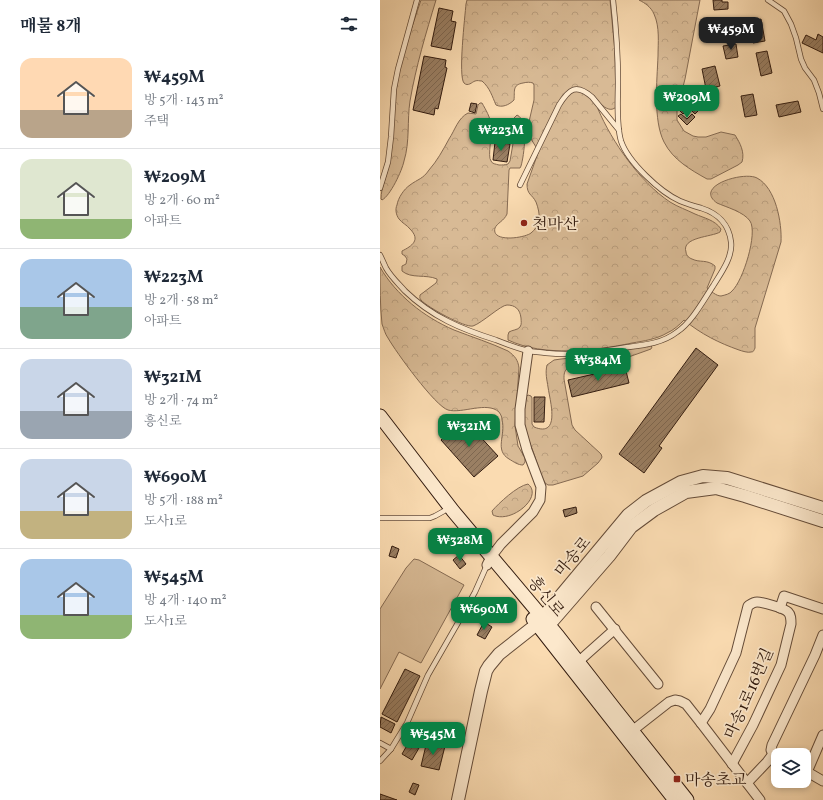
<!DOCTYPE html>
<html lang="ko">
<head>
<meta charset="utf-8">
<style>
	body { margin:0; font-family:Vollkorn,"Noto Serif KR",serif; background:#f2f2f3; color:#1f2937; height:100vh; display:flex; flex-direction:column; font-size:15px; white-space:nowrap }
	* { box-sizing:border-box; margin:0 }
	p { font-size:13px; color:#747a83 }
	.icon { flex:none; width:22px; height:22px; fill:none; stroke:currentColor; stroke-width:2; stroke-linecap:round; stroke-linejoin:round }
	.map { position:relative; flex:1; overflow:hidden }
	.details { display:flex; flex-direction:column; background:#fff; width:380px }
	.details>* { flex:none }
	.controls { position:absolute; left:391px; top:748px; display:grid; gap:8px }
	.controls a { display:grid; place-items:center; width:40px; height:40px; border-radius:8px; background:#fff; box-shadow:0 2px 6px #0003; font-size:20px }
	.price { position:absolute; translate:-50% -34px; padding:0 9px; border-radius:8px; background:#0b8043; color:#fff; font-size:13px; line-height:26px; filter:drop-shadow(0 1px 2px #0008) }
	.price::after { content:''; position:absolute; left:50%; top:24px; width:12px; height:9px; margin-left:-6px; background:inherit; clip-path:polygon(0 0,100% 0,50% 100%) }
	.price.active { background:#222; color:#fff }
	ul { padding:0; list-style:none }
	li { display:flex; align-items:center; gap:12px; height:100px; padding:0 20px }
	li+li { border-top:1px solid #e0e1e3 }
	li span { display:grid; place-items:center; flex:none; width:112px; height:80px; border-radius:12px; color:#555 }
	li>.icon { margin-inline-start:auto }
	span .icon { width:48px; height:48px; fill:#fffc; stroke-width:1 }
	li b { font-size:17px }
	h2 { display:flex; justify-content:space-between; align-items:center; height:48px; padding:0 20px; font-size:17px }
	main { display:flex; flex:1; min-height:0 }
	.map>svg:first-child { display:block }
	.forest { fill:url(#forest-crowns); stroke:#856a52 }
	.pitch { fill:#d8ba95; stroke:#856a52 }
	.building { fill:url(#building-hatch); stroke:#321b0f }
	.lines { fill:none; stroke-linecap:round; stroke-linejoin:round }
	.service-casing { stroke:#644b38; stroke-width:6 }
	.minor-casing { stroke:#644b38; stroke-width:11 }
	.tertiary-casing { stroke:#644b38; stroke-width:14 }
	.secondary-casing { stroke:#321b0f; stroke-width:15 }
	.service { stroke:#fce8cc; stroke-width:4.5 }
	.minor { stroke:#fce8cc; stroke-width:9 }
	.tertiary { stroke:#fce8cc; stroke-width:12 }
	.secondary { stroke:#fce8cc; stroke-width:13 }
	.poi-dot { fill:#8f2418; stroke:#fce8cc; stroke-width:1.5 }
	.labels { text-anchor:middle; stroke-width:3.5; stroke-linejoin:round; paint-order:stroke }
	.poi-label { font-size:16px; fill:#321b0f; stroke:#fce8cc; text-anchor:start }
	.street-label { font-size:16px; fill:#321b0f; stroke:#fce8cc }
</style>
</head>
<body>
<main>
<section class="details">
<h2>매물 8개<svg class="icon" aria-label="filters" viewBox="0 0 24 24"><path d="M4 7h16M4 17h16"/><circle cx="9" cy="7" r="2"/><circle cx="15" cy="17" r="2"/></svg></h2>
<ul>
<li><span style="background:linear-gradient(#ffd9b3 65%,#b9a48a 0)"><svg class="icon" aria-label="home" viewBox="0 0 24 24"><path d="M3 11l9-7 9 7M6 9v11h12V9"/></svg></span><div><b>₩459M</b><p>방 5개 · 143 m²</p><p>주택</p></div></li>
<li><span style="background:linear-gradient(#dfe7d0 75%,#8fb573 0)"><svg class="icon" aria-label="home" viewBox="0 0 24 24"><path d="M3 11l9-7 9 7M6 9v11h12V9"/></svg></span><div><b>₩209M</b><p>방 2개 · 60 m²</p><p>아파트</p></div></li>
<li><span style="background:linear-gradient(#a9c7e8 60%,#7fa58c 0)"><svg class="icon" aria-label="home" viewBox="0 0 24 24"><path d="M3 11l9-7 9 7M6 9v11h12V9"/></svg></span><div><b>₩223M</b><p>방 2개 · 58 m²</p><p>아파트</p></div></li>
<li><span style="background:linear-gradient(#c9d6e8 65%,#9aa5b1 0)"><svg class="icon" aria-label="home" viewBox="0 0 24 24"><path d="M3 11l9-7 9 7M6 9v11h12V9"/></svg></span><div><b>₩321M</b><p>방 2개 · 74 m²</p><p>흥신로</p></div></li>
<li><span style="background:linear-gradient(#c9d6e8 65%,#c2b280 0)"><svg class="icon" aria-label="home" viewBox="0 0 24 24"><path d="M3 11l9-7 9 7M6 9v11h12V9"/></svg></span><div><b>₩690M</b><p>방 5개 · 188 m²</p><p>도사1로</p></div></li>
<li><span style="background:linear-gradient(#a9c7e8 70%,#8fb573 0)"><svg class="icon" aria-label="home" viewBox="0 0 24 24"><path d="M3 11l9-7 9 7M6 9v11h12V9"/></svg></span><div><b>₩545M</b><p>방 4개 · 140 m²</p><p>도사1로</p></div></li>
</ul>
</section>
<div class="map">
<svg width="443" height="800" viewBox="0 0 443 800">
	<defs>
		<pattern id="forest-crowns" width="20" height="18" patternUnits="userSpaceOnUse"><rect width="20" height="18" fill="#d8ba95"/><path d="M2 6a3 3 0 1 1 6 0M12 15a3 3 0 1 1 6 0" fill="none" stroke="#ba9f7f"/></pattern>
		<pattern id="building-hatch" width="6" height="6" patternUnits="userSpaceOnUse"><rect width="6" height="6" fill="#9a7f63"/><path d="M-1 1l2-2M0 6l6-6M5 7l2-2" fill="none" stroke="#7e6750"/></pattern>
	</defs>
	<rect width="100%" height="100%" fill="#fadbb1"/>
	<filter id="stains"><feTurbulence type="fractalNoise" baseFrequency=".005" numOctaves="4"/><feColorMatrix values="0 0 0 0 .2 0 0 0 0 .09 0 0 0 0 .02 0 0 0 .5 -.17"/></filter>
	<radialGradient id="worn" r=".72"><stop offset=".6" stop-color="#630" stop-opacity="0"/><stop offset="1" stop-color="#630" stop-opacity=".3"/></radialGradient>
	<g class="forest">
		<path d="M41,0H56C46,33 36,66 30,101C27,120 30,142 24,161C22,171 10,196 2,200L1,199C1,187 7,177 8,166C12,139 12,110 17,83C22,55 32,27 41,0Z"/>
		<path d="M87,0H230L235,52L236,107C231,112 225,108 221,104L218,106V109C232,142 260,182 290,202C298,207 307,210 315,214C324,218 335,220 341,229L340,232C332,237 301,237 306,252C306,255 309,258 312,259C320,263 327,259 335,266V269L327,288C331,291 336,296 341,296C345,295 350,294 352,291C363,281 378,233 370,221C364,212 346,207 337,203C313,186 364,171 377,178C396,188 402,223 401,242L375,328V348C374,350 374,352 371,352C368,353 362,351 359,350C339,343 321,334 304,320C299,325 294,330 287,333C277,339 264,341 252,343C214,351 164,357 128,340V335L129,332C132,330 138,330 140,327C142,324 141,321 141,318C140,309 135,305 127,305C121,305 102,323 93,326C85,328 47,307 41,300C39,297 40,298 40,295L56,283L57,281V279C46,274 31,279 22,271V266L26,264L27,259L25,256L22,254V251C32,246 41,240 30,229C27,225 22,223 19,219C16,215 15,209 17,205C18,198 24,189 30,185C38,179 43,179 49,170C57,161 63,150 69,139C75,130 78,118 88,113L96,114L98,105L100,103H102C106,110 110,117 111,124C113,133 107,156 111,161C112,164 116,164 119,165C122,165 125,165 128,164L130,161L135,132L134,118L137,115C149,120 144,156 141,166L140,168H130L129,170L127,214C124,221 117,223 115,228C111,243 145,238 151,233C155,230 158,225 159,220C160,215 158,207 156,202C152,194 147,195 147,184L158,153L156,147L151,139L148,126L154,100V85L153,83C150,82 147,82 143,83C132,85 135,91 134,100C129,105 122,108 116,105C112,96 110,88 102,81C99,81 98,80 95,81C92,82 88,87 84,83C78,76 85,16 86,4Z"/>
		<path d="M259,0H320L305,79L297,110V120L304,131L313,136L318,137H326L341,132L355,135C360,143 365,152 362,162L358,165L331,179H327C311,170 293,160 284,142C273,120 277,81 278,56C278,43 280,27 274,14C271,7 265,3 259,0Z"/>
		<path d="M0,267C16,295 44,317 74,330C92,337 111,343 128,351C135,356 138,360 139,368L135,426L138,446L145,458V462L143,465C138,465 134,462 129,459C114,450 126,435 122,420C122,417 121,415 119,412C107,401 82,414 68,410C55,406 16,352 8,338C5,334 4,329 2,324C0,306 0,285 0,267Z"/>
		<path d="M270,345L272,347L271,349L243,359L227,363L188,368C184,371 184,374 184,379L192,425L195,430L221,454L222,457L221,459L218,463L203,476L173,485H168L165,483C160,475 158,466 155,457C147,434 140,422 146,397L148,395L151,396L152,398V424L154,427C181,438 170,401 168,387C167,380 165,373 167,365L174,360L181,359L221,355Z"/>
		<path d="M148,484C164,497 131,524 113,515L112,511C119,503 137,486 148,484Z"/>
	</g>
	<polygon class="pitch" points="34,559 39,560 84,585 41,663 19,652 0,689 0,609 26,568"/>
	<g class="building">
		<polygon points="333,0 342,0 342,2 348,2 348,9 334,10"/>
		<polygon points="59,8 73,11 71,21 76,22 71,50 51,46"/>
		<polygon points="364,18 367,31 353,34 350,21"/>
		<polygon points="381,19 385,41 373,43 368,22"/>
		<polygon points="438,34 443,37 443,53 422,43 426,35 436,40"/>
		<polygon points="356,44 358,57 346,59 343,46"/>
		<polygon points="387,51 392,73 381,76 376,53"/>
		<polygon points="44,56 66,60 65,67 67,68 58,109 55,108 54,115 33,110"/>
		<polygon points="335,66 340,86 326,89 322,69"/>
		<polygon points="373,94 377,115 365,117 361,96"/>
		<polygon points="309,101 318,111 315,114 309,108 303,114 299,110"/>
		<polygon points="418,101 421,112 399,117 396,105"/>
		<polygon points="91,103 97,104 95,113 89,111"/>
		<polygon points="301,114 307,119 312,114 315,117 307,125 298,116"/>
		<polygon points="115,142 130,144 127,162 113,160"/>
		<polygon points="316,348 338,365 279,446 282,448 264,473 239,454"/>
		<polygon points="245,367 249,383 192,397 188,380"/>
		<polygon points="154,397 165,397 164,422 154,422"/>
		<polygon points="84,419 118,456 94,477 61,440"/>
		<polygon points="196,507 197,513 185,517 183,510"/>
		<polygon points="12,546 19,549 16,558 9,556"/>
		<polygon points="79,555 86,564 80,569 73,560"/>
		<polygon points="115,602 123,606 117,618 108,614"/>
		<polygon points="104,622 112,627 105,639 97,635"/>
		<polygon points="25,669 40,676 17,722 2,714"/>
		<polygon points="1,717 15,724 11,733 0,727"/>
		<polygon points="40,723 50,729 32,760 22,754"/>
		<polygon points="47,741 65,746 59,770 41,766"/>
		<polygon points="33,783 39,785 35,795 29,792"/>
		<polygon points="0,794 17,800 0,800"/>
	</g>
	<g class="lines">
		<g class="service-casing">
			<g id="service">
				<polyline points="388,0 404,11 411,24 416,38 421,59 425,68 434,80 439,93 443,109"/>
				<path d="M140,185L179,105C189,89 196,83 212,97L239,130"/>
				<polyline points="0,188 8,162 11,137 14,89 18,69 37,0"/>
				<path d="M0,255C2,259 4,264 6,268C11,277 19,284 25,291C52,317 81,329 116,340C126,344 137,348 148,351C154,352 160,352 166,353C195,356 219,352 248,347C265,345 283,343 297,332C312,322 323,301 333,286C341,273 353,257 351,242C349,224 337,213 321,208C314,206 307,204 300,201C280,192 248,162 241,141C236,124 238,99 238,82C238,54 236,27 233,0"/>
				<polyline points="0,518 50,518 55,516 64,511"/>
				<polyline points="0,743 11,749"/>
				<polyline points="0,761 11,749 27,723 48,675 79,621 95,592 107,565"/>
			</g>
		</g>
		<g class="minor-casing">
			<g id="minor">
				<polyline points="107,565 111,557 121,544 153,512 160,500 161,487 147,450 140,425 140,409 148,351"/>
				<polyline points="216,607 278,684"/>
				<polyline points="400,608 404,596 443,609"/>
				<polyline points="198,662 235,629"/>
				<path d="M321,723L330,709L356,653L368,606C371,604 373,602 377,602C382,602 404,608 408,612C411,615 411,619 411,624L401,665L373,725L352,764"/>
				<polyline points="252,731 289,702 295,700 300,701 306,704 321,723 380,800"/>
				<polyline points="398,756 393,754 391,750 392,745 435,655 443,635"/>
				<polyline points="424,770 443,781"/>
				<polyline points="427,772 443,735"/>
				<polyline points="367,783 387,762 393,754"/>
			</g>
		</g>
		<g class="tertiary-casing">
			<g id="tertiary">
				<polyline points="160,624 169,625 229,556 251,527 274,510 306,492 336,488 365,496 443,521"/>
				<polyline points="78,800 101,691 106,671 109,666 119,654 157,624 248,515 266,501 301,482 323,476 347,478 443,508"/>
			</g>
		</g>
		<g class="secondary-casing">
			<g id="secondary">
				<polyline points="0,416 73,511 178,636 234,708 307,800"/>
				<polyline points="153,619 295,800"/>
			</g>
		</g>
		<use href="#service" class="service"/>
		<use href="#minor" class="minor"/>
		<use href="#tertiary" class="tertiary"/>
		<use href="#secondary" class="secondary"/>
	</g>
	<g class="poi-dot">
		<circle cx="144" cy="223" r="4"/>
		<rect x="293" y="775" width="8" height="8" rx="2"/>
	</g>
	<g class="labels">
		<g class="poi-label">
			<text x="152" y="229">천마산</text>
			<text x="305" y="785">마송초교</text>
		</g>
		<g class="street-label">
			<text transform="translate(192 556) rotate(-50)" y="6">마송로</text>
			<text transform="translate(167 596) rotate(50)" y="6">흥신로</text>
			<text transform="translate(368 693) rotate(-66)" y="6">마송1로16번길</text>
		</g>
	</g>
	<rect width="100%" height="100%" filter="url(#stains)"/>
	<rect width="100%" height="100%" fill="url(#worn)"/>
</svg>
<div class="controls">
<a><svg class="icon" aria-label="layers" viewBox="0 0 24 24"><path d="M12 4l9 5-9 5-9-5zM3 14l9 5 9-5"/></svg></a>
</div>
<b class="price active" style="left:351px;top:51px">₩459M</b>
<b class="price" style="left:307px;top:119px">₩209M</b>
<b class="price" style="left:121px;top:152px">₩223M</b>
<b class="price" style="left:218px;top:382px">₩384M</b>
<b class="price" style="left:89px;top:448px">₩321M</b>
<b class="price" style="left:80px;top:562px">₩328M</b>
<b class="price" style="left:104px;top:631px">₩690M</b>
<b class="price" style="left:53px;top:756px">₩545M</b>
</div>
</main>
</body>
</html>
